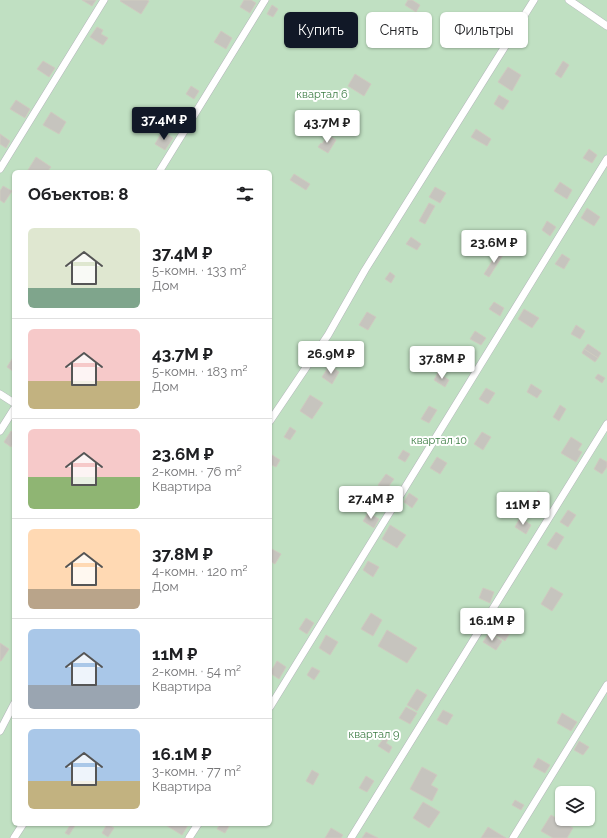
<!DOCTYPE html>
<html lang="ru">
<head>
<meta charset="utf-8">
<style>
	body { margin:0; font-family:Raleway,sans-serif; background:#f2f2f2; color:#202124; height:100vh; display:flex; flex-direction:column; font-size:15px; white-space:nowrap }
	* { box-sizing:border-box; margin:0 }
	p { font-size:13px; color:#757577 }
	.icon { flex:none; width:22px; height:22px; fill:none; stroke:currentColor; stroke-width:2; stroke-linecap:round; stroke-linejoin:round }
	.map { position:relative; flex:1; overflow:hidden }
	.panel { position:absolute; left:12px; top:170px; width:260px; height:656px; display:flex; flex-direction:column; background:#fff; border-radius:6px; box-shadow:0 1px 3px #0004 }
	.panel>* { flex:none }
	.banner { position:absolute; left:284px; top:12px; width:263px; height:36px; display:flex; gap:8px }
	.tools { position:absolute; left:555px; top:786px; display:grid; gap:8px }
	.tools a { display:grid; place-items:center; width:40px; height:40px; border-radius:6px; background:#fff; box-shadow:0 1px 3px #0004; font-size:20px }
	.price { position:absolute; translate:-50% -34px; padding:0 9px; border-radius:4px; background:#fff; color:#222; font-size:13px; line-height:26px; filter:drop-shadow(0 1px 2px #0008) }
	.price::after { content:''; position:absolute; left:50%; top:24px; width:12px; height:9px; margin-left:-6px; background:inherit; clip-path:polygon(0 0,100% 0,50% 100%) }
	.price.active { background:#111827; color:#fff }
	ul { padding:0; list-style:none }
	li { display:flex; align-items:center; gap:12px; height:100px; padding:0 16px }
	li+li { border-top:1px solid #e0e0e0 }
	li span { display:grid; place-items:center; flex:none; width:112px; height:80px; border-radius:6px; color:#555 }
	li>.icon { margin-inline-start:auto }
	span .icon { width:48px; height:48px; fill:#fffc; stroke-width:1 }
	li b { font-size:17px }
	h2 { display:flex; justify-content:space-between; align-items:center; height:48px; padding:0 16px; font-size:17px }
	.pill { padding:0 14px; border-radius:6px; background:#fff; box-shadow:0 1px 3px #0004; font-size:14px; line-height:36px }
	.pill.active { background:#111827; color:#fff }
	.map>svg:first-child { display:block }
	.green { fill:#c0e0c2; fill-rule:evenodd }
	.building { fill:#c6c4be; stroke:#cecbc0 }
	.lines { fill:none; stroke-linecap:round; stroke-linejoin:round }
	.service-casing { stroke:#b3b6ba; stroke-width:8 }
	.service { stroke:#fff; stroke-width:7 }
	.labels { text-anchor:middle; stroke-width:4; stroke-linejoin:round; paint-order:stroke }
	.park-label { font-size:11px; fill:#3c7c43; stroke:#fff }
</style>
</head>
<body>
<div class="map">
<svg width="607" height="838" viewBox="0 0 607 838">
	<rect width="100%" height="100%" fill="#ebe9e1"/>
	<path class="green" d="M0,0H607V838H0ZM14,172H270V824H14ZM562,793H588V819H562Z"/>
	<g class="building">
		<polygon points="82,0 96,0 92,6"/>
		<polygon points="121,0 147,0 149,1 141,14 120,1"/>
		<polygon points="244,0 251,0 256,3 250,13 240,7"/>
		<polygon points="408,0 412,0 420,5 416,12 405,5"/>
		<polygon points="272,5 278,9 273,17 267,14"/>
		<polygon points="97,27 103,30 101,34 108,38 103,45 90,37"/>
		<polygon points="393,30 400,34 396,40 389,36"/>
		<polygon points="221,31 232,38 226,49 214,42"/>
		<polygon points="43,61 55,68 49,77 37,69"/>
		<polygon points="563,61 569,65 561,78 555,74"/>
		<polygon points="508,67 521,75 512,91 498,82"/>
		<polygon points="355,74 371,84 364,96 348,86"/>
		<polygon points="191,86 199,91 194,99 186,94"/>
		<polygon points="499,95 509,101 503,110 494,104"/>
		<polygon points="16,100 30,109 25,118 10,109"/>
		<polygon points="51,112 66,122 59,134 43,125"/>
		<polygon points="476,129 491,139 487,146 471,137"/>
		<polygon points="162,132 173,138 165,150 155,144"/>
		<polygon points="0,134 10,141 6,148 0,144"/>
		<polygon points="328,135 336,140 328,153 318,147 321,143 322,144"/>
		<polygon points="589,149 597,155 592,163 583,158"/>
		<polygon points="36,157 51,167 47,172 32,172 28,170"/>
		<polygon points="294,174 310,184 306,190 290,180"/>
		<polygon points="560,182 572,190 567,199 554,191"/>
		<polygon points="3,186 12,191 4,203 0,200 0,191"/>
		<polygon points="435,187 446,193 440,203 429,197"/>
		<polygon points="429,203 435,206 425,224 419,221"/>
		<polygon points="587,208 600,217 594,226 581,218"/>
		<polygon points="547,221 556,227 550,236 542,230"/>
		<polygon points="411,237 421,244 417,250 406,244"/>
		<polygon points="498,252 503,255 489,277 484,274"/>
		<polygon points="562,254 570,259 564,269 555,264"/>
		<polygon points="390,272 395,276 391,283 385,279"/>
		<polygon points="494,302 504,308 500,316 489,309"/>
		<polygon points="524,309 539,318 532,328 518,319"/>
		<polygon points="367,312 376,317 368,330 359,325"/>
		<polygon points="576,325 585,331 580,339 571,334"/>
		<polygon points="475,331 486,338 481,345 470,339"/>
		<polygon points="588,344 601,353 598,358 584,349"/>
		<polygon points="584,349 598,358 595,362 582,353"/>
		<polygon points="14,356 14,372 7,367"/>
		<polygon points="329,366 339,372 332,384 322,377"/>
		<polygon points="438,373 449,380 445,387 434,380"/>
		<polygon points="598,374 605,378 602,383 595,378"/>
		<polygon points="531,384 542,391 537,398 527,392"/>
		<polygon points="486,388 495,393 488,404 479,399"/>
		<polygon points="310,395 323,403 312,419 300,411"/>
		<polygon points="560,405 566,409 559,421 553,417"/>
		<polygon points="429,406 437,410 429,423 421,419"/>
		<polygon points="290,427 296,431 290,440 284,437"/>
		<polygon points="11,431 14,433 14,442 11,447 4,442"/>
		<polygon points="482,432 491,437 483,450 474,444"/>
		<polygon points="571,437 582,444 578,450 582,452 576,462 561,453"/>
		<polygon points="403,450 410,454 405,462 398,458"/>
		<polygon points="272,455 280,460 276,467 270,464 270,458"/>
		<polygon points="437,457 447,463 440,474 430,468"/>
		<polygon points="600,458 607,462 607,467 602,474 594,469"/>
		<polygon points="386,474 394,479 386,490 378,485"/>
		<polygon points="538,491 549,497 542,509 531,502"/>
		<polygon points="409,493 418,499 412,508 404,502"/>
		<polygon points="568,510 576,515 568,527 560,522"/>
		<polygon points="368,513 379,519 374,528 363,521"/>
		<polygon points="520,518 531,525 526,534 515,527"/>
		<polygon points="390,525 406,535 397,548 382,539"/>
		<polygon points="556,532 564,537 556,550 547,545"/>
		<polygon points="270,548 281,554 275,564 270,561"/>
		<polygon points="368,561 379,567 373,577 363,570"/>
		<polygon points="551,587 563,594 552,611 541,604"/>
		<polygon points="483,588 494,592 490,603 479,598"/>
		<polygon points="371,613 382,620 373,636 361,629"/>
		<polygon points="306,618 314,623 307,634 299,629"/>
		<polygon points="500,624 511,631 505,641 494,634"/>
		<polygon points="387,630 417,648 407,663 378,646"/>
		<polygon points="489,633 502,641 496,650 483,642"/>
		<polygon points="326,635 338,642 330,655 319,648"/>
		<polygon points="0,643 9,649 1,661 0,661"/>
		<polygon points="277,661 286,667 279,679 270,673"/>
		<polygon points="312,667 320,671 314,680 307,675"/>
		<polygon points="417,689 427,695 417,711 407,705"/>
		<polygon points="406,707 417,713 410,724 399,718"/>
		<polygon points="443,710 453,715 447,725 437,720"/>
		<polygon points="562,713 577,722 571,731 557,723"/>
		<polygon points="384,738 388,740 386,743 392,747 389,753 378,746"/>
		<polygon points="579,741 589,747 583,755 574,750"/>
		<polygon points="538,758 550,765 545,773 533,767"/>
		<polygon points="422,767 437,775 431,785 438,789 432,801 410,789"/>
		<polygon points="312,770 319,774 313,785 306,781"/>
		<polygon points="366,776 374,781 367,792 359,788"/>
		<polygon points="515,800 524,805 521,810 512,805"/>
		<polygon points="423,802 440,812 429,828 413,818"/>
		<polygon points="551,815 573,828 567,838 553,838 541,831"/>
		<polygon points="71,824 76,824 69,835 65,833"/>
		<polygon points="107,824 114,828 108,837 102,833"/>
		<polygon points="164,824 187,824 188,825 182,835"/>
		<polygon points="220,824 226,824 229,826 225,833 217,829"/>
		<polygon points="488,827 506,838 481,838"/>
		<polygon points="331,828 343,835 341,838 325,838"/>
		<polygon points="366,832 378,838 362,838"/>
	</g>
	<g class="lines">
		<g class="service-casing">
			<g id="service">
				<polyline points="569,0 607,26"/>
				<polyline points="0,169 104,0"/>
				<polyline points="159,172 265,0"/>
				<polyline points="0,394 14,403"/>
				<polyline points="270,421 328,335 365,270 534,0"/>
				<polyline points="0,431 14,409"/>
				<polyline points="270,707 607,159"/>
				<polyline points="0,731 14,704"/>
				<polyline points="14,838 23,824"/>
				<polyline points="189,838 198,824"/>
				<polyline points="351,838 607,424"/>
				<polyline points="513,838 607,685"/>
			</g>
		</g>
		<use href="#service" class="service"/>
	</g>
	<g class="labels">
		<g class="park-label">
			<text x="322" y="98">квартал 6</text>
			<text x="439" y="444">квартал 10</text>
			<text x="374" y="738">квартал 9</text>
		</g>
	</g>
</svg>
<div class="tools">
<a><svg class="icon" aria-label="layers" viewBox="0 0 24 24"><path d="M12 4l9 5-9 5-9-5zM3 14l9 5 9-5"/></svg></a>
</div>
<b class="price active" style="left:164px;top:141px">37.4M ₽</b>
<b class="price" style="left:327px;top:144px">43.7M ₽</b>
<b class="price" style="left:494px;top:264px">23.6M ₽</b>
<b class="price" style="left:331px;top:375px">26.9M ₽</b>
<b class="price" style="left:442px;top:380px">37.8M ₽</b>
<b class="price" style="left:371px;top:520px">27.4M ₽</b>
<b class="price" style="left:523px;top:526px">11M ₽</b>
<b class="price" style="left:492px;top:642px">16.1M ₽</b>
<div class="banner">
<a class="pill active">Купить</a>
<a class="pill">Снять</a>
<a class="pill">Фильтры</a>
</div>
<section class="panel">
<h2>Объектов: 8<svg class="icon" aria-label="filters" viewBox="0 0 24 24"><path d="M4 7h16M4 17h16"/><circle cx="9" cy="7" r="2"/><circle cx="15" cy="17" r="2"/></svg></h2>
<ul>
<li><span style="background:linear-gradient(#dfe7d0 75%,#7fa58c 0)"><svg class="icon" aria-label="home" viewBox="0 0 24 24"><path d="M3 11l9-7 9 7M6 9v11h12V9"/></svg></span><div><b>37.4M ₽</b><p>5-комн. · 133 m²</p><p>Дом</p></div></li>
<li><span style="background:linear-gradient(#f6c9c9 65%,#c2b280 0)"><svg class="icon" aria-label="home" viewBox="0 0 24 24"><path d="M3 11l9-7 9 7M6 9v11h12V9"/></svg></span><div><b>43.7M ₽</b><p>5-комн. · 183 m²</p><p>Дом</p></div></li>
<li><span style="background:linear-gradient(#f6c9c9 60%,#8fb573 0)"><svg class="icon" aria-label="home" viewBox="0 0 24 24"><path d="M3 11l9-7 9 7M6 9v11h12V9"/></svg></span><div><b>23.6M ₽</b><p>2-комн. · 76 m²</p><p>Квартира</p></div></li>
<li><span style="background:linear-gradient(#ffd9b3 75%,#b9a48a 0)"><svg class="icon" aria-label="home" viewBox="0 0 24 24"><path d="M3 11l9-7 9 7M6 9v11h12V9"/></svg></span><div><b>37.8M ₽</b><p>4-комн. · 120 m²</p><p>Дом</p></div></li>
<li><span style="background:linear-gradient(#a9c7e8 70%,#9aa5b1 0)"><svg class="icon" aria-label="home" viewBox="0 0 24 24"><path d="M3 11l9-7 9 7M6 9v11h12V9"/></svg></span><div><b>11M ₽</b><p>2-комн. · 54 m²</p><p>Квартира</p></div></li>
<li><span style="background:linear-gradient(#a9c7e8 65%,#c2b280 0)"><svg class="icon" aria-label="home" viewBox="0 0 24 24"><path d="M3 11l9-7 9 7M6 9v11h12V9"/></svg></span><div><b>16.1M ₽</b><p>3-комн. · 77 m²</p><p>Квартира</p></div></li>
</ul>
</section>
</div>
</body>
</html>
